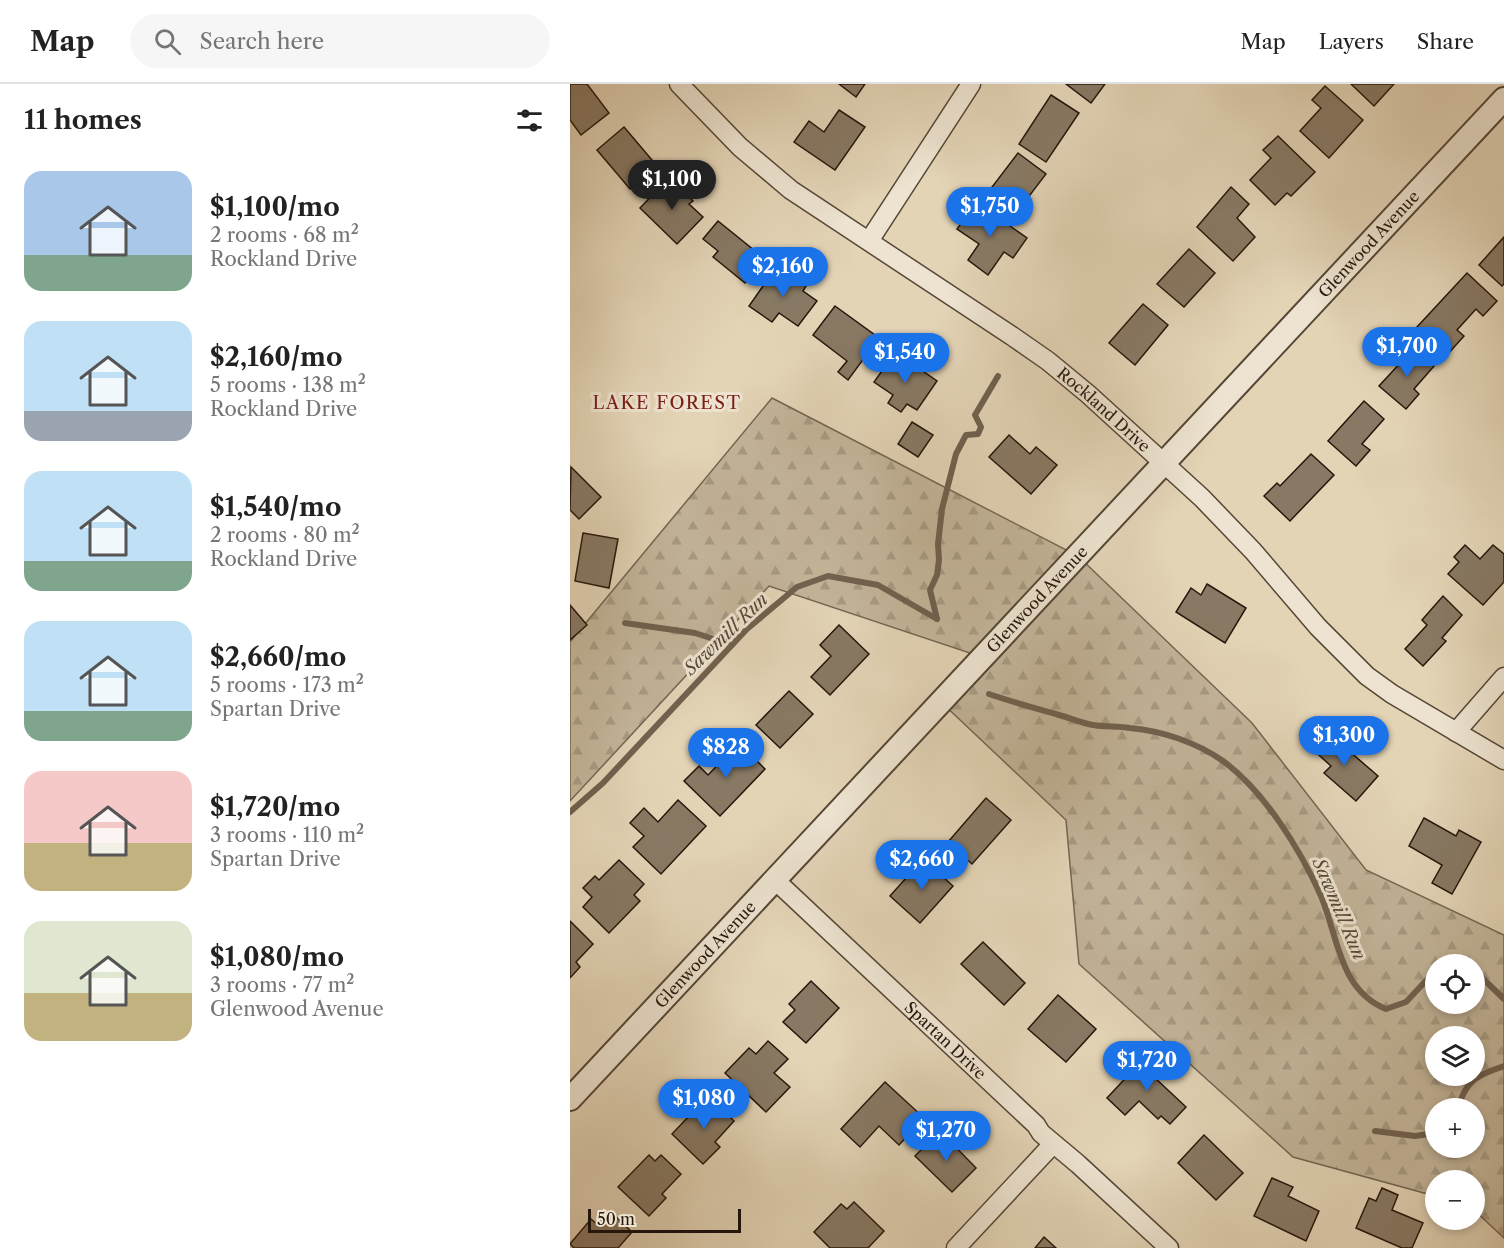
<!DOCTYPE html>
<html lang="en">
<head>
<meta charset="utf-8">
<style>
	body { margin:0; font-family:"Libre Caslon Text",serif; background:#f6f6f6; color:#222; height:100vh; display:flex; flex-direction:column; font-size:22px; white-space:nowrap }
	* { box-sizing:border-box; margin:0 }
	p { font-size:20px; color:#767676 }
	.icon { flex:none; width:33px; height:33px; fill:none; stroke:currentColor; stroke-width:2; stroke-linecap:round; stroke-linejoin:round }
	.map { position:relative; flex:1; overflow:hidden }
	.details { display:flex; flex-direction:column; background:#fff; width:570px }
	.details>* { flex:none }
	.controls { position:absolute; left:855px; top:870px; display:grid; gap:12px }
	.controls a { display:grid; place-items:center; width:60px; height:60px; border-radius:50%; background:#fff; box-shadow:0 3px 9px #0003; font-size:30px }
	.scale { position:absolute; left:18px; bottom:15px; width:153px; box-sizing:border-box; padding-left:6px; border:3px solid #26160b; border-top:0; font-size:16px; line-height:21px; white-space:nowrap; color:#26160b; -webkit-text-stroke:4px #ede3d0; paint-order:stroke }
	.price { position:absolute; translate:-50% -51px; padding:0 14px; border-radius:21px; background:#1a73e8; color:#fff; font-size:20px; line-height:39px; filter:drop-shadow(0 2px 3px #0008) }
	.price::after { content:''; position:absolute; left:50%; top:36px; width:18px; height:14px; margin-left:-9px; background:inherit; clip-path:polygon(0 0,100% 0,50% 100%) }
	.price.selected { background:#222; color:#fff }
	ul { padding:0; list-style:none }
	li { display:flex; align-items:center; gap:18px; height:150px; padding:0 24px }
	li span { display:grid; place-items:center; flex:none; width:168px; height:120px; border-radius:18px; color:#555 }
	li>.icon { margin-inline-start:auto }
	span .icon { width:72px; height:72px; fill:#fffc; stroke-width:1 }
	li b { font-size:26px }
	h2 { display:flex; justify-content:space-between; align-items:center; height:72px; padding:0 24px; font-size:26px }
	header { display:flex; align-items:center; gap:36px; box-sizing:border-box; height:84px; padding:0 30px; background:#fff; border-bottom:2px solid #e0e0e0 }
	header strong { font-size:28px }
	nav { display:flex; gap:33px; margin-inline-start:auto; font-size:21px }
	.search { width:420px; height:54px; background:#f6f6f6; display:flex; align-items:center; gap:15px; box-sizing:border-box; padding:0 21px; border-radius:33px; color:#767676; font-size:22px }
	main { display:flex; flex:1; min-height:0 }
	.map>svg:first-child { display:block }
	.forest { fill:url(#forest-firs); stroke:#746552; stroke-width:1.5; fill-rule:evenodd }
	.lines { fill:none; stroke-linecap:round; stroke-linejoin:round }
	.stream { stroke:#71614f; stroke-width:6 }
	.building { fill:#887964; stroke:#26160b; stroke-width:1.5 }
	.minor-casing { stroke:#554636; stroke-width:21 }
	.tertiary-casing { stroke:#554636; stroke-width:26 }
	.minor { stroke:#ede3d0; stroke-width:18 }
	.tertiary { stroke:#ede3d0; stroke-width:22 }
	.labels { text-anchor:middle; stroke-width:6; stroke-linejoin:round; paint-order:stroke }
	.street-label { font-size:16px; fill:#26160b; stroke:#ede3d0 }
	.neighbourhood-label { font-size:18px; letter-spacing:1.5px; fill:#7a1f14; stroke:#ede3d0 }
	.water-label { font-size:18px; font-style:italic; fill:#584838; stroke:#ede3d0 }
</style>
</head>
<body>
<header>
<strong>Map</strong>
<div class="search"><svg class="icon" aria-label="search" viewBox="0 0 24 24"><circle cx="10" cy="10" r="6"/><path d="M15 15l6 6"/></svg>Search here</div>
<nav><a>Map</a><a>Layers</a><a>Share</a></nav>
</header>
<main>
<section class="details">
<h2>11 homes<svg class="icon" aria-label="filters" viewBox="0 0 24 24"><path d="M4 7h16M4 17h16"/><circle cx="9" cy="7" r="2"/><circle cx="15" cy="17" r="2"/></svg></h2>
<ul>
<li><span style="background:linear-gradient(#a9c7e8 70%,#7fa58c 0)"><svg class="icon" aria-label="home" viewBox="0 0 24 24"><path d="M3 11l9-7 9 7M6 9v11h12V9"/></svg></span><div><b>$1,100/mo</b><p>2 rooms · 68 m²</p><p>Rockland Drive</p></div></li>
<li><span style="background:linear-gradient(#bfe0f5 75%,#9aa5b1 0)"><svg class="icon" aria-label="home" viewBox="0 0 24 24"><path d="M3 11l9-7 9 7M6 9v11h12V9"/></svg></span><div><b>$2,160/mo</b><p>5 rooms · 138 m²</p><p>Rockland Drive</p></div></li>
<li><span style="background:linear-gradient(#bfe0f5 75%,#7fa58c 0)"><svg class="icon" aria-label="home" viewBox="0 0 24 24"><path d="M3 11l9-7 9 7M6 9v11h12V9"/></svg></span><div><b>$1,540/mo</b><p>2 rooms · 80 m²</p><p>Rockland Drive</p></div></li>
<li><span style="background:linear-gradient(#bfe0f5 75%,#7fa58c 0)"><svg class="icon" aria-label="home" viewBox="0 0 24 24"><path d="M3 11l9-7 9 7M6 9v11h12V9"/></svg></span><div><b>$2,660/mo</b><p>5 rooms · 173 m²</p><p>Spartan Drive</p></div></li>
<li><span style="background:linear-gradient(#f6c9c9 60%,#c2b280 0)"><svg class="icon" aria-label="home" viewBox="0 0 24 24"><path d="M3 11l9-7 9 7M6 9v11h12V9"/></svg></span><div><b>$1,720/mo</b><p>3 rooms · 110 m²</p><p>Spartan Drive</p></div></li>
<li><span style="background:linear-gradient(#dfe7d0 60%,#c2b280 0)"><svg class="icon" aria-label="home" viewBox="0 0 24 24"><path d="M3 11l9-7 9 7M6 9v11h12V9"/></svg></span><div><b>$1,080/mo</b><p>3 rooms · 77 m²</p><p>Glenwood Avenue</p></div></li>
</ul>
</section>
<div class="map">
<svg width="934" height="1164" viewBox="0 0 934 1164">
	<defs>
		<pattern id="forest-firs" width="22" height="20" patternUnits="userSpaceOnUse" patternTransform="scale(1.5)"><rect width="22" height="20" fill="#c3b499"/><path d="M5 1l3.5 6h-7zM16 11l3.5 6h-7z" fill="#a79a82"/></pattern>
	</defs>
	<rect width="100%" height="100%" fill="#e3d4b6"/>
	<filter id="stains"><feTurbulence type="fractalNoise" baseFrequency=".00333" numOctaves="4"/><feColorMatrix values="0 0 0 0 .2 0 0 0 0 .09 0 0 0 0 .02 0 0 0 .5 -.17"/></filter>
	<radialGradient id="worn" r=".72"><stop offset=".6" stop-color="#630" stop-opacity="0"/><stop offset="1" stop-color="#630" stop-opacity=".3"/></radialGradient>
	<path class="forest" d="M202,314L508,472L682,639L796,786L934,851V1154L905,1127L904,1096H866L865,1112L723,1073L509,880L496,736L371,618L412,573L199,502L0,717V558ZM866,880H904V920H866ZM866,952H904V992H866ZM866,1024H904V1064H866Z"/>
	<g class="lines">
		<g class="stream">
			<polyline points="367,535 360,506 367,491 369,476 368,460 372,425 386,370 396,351 408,350 411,343 405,331 428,292"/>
			<polyline points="55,539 125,549 162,561"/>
			<path d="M419,610C442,618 465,624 489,631C500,634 512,639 523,641C535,643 548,642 560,644C592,647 626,658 653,677C694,707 730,765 751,812C768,852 769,906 816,925L836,918L866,886"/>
			<polyline points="0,728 33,699 177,545 227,503 258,492 308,501 367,535"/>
			<polyline points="871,880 875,876 888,874 898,880"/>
			<polyline points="904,886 934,915"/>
			<path d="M888,1024C896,996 907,991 934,982"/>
			<polyline points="805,1047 845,1052 866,1049"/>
		</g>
	</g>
	<g class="building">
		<polygon points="0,0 17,0 39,29 11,51 0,36"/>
		<polygon points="269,0 295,0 286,13"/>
		<polygon points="496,0 535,0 521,19"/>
		<polygon points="781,0 824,0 804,22"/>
		<polygon points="755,2 793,36 759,74 730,47 751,24 742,16"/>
		<polygon points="481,11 509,29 476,78 449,60"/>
		<polygon points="269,26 295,43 265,86 224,58 239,37 254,48"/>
		<polygon points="54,43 87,82 60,105 27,66"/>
		<polygon points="708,52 745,88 721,112 717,109 705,121 680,96 701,74 693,66"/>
		<polygon points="448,69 476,90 447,128 419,107"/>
		<polygon points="99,94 123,117 119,120 133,133 107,160 70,124"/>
		<polygon points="661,103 679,120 667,134 685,153 663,177 627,143"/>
		<polygon points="406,118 457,154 443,174 434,168 418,191 398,176 409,160 387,145"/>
		<polygon points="148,137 195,175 175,199 143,173 148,167 133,155"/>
		<polygon points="934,153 934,200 932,202 909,181"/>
		<polygon points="619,165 645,189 614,223 587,200"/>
		<polygon points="207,182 236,202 233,207 247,217 228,242 209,229 202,238 179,222"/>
		<polygon points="897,189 927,217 913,232 906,225 887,246 894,252 877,271 847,243"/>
		<polygon points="573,220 598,241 565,281 539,259"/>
		<polygon points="265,222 309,254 278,296 268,288 277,277 243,251"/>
		<polygon points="844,264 864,282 844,305 849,310 836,325 809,302"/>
		<polygon points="322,273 331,279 334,274 367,297 347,326 337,320 331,328 318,319 323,311 304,298"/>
		<polygon points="794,317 814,335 792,360 800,366 786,382 758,357"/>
		<polygon points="342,338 363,351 348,373 328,360"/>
		<polygon points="439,351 460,370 466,363 487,381 461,410 419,373"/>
		<polygon points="741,370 764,391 720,437 694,412 707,399 710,402"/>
		<polygon points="1,383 31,413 9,435 0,426"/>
		<polygon points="13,449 48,455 39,504 5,497"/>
		<polygon points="895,461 910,475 923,461 934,470 934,498 913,521 878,490 889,478 884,473"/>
		<polygon points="637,500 676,524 655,559 606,528 621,504 631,511"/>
		<polygon points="873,512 892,531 872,554 876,557 853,582 835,565 857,541 852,536"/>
		<polygon points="0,521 17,541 0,556"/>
		<polygon points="269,541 299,570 260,611 241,593 261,572 250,561"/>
		<polygon points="219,607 243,630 210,664 186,641"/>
		<polygon points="756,647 808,692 786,717 754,689 761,682 741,664"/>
		<polygon points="169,659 195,685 150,732 114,697 129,682 138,691"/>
		<polygon points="416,714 441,736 402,780 378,758"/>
		<polygon points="108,716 136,742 91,790 63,763 74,752 60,739 74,724 88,738"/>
		<polygon points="854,734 886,752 889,746 911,758 882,810 862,799 872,781 839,762"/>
		<polygon points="353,775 383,802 350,839 320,812"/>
		<polygon points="49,776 74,800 64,811 70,817 39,849 13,823 22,813 13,804 25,792 29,796"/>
		<polygon points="0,837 23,860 6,878 10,883 0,894"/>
		<polygon points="413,858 455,899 434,921 391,880"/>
		<polygon points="241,897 269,924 236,959 213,938 225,926 219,920"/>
		<polygon points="488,911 526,945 496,978 458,945"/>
		<polygon points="198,957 218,975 204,989 220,1003 196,1028 155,989 179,964 186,970"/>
		<polygon points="578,970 593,984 584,993 616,1023 600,1040 591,1032 588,1035 569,1017 555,1031 537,1014"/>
		<polygon points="315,998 354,1034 329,1061 309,1042 290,1063 271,1045"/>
		<polygon points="138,1012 164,1037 145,1058 150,1063 133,1080 102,1050"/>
		<polygon points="370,1047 406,1084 382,1108 345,1072"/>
		<polygon points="634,1051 673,1089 646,1116 608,1079"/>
		<polygon points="79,1071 85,1077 91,1071 111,1090 92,1110 96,1114 79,1132 48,1103"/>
		<polygon points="702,1094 723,1103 718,1112 749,1127 736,1157 684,1132"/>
		<polygon points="812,1104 828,1111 822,1126 853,1139 842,1164 832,1164 786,1144 799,1114 806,1117"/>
		<polygon points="284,1118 314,1147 298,1164 260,1164 244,1148 271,1120 277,1125"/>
		<polygon points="40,1127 62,1148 48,1164 4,1164 0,1160 21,1135 28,1141"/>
		<polygon points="474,1153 486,1164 465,1164"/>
	</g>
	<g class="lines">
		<g class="minor-casing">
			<g id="minor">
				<path id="s1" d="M109,0L170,63L221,106L442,252L478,277L518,310L632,414L683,467L748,543L797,592L822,610L934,676"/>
				<polyline points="299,157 401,0"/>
				<polyline points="886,648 934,593"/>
				<path id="s2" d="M205,796L466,1041L471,1049L508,1080L599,1164"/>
				<polyline points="386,1164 483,1060"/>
			</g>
		</g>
		<g class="tertiary-casing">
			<g id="tertiary">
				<path id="s3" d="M0,1015L934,15"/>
			</g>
		</g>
		<use href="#minor" class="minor"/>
		<use href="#tertiary" class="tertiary"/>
	</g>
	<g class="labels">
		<g class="street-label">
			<text dy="6" stroke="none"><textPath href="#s3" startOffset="1170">Glenwood Avenue</textPath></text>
			<text dy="6" stroke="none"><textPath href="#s1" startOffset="537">Rockland Drive</textPath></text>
			<text dy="6" stroke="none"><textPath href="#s3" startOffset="684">Glenwood Avenue</textPath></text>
			<text dy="6" stroke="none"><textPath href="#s3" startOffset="198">Glenwood Avenue</textPath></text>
			<text dy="6" stroke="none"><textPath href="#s2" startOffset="234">Spartan Drive</textPath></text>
		</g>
		<g class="neighbourhood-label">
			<text x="97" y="325">LAKE FOREST</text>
		</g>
		<g class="water-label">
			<text transform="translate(156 550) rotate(-44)" y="6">Sawmill Run</text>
			<text transform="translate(769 825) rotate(67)" y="6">Sawmill Run</text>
		</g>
	</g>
	<rect width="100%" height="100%" filter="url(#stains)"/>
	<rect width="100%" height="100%" fill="url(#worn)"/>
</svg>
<div class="controls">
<a><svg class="icon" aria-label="locate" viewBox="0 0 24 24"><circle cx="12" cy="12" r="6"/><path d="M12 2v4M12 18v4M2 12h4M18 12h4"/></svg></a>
<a><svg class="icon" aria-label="layers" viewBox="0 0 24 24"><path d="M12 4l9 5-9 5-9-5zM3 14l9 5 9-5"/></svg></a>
<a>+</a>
<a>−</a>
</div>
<div class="scale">50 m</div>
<b class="price selected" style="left:102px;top:127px">$1,100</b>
<b class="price" style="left:420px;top:154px">$1,750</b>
<b class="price" style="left:213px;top:214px">$2,160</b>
<b class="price" style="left:837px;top:294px">$1,700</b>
<b class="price" style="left:335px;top:300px">$1,540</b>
<b class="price" style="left:774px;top:683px">$1,300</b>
<b class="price" style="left:156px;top:695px">$828</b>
<b class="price" style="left:352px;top:807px">$2,660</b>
<b class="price" style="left:577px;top:1008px">$1,720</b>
<b class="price" style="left:134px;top:1046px">$1,080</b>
<b class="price" style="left:376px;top:1078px">$1,270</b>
</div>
</main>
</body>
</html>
